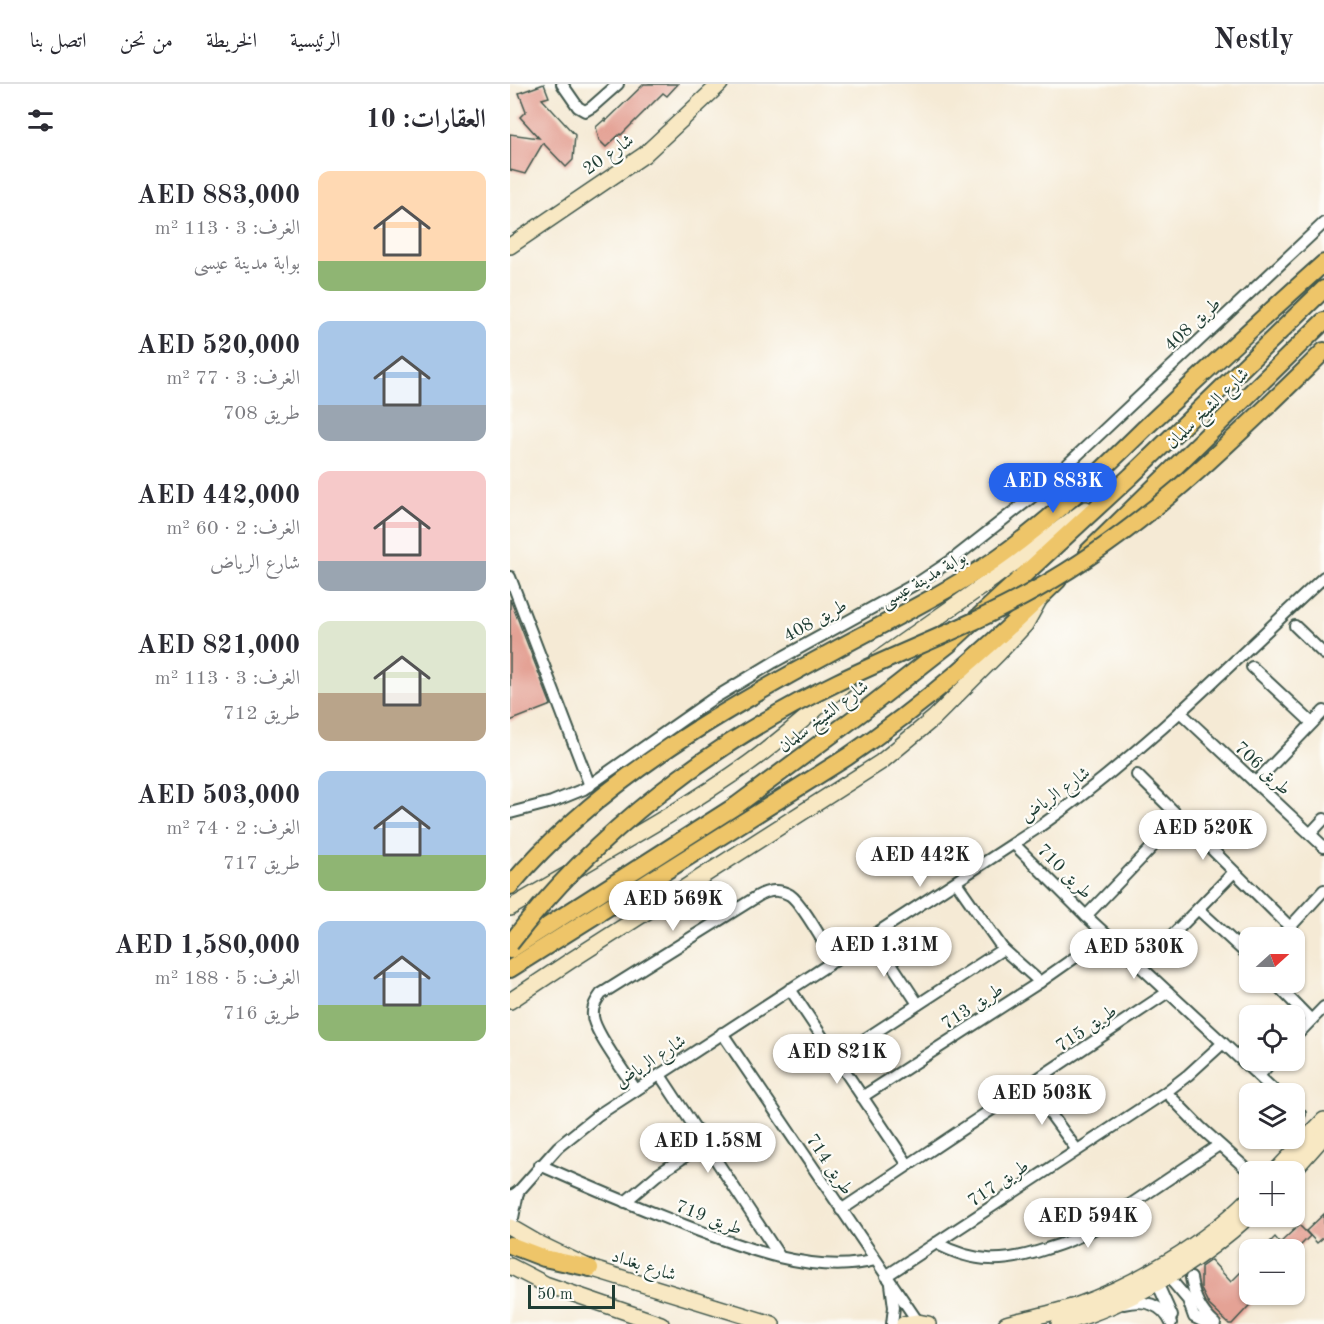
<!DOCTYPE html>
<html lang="ar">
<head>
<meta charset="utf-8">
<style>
	body { margin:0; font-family:"Old Standard TT",Amiri,serif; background:#f2f2f3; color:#2b2b33; direction:rtl; height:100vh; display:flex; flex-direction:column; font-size:22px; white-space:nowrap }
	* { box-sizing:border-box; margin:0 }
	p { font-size:20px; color:#7c7c81 }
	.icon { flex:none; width:33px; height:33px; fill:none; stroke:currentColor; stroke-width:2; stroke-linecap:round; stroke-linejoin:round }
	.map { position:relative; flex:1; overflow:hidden; direction:ltr }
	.sheet { display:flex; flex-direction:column; background:#fff; width:510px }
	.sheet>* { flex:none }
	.needle { width:39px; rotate:69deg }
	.fabs { position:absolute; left:729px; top:843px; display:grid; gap:12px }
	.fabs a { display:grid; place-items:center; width:66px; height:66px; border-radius:12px; background:#fff; box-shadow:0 2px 4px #0004; font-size:30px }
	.scale { position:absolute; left:18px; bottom:15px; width:87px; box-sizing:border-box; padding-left:6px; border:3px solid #1f3d34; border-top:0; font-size:16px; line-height:21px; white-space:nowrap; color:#1f3d34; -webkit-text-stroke:4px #fdfcf7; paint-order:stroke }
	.price { position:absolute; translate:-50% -51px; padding:0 14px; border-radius:21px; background:#fff; color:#222; font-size:20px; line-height:39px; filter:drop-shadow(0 2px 3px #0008) }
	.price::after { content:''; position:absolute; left:50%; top:36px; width:18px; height:14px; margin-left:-9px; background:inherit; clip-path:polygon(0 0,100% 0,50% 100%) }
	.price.active { background:#2563eb; color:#fff }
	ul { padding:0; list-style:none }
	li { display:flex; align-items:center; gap:18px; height:150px; padding:0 24px }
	li span { display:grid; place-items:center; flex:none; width:168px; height:120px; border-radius:12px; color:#555 }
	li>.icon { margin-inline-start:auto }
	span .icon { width:72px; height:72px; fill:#fffc; stroke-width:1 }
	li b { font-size:26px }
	h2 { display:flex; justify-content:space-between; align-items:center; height:72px; padding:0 24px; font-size:26px }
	header { display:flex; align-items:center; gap:36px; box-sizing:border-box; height:84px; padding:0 30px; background:#fff; border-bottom:2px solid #e1e1e2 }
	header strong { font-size:28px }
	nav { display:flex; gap:33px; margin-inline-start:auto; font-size:21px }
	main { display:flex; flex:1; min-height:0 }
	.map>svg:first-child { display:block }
	.building { fill:#e4a295 }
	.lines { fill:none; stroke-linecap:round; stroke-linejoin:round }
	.street-casing { stroke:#3f574c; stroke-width:14 }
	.secondary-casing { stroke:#3f574c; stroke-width:18 }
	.primary-casing { stroke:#3f574c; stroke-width:20 }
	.street { stroke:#fff; stroke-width:10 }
	.secondary { stroke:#f8e8c3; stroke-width:15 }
	.primary { stroke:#eec569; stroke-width:16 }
	.primary-bridge-casing { stroke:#3f574c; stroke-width:20; stroke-linecap:butt }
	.primary-bridge { stroke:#eec569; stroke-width:16 }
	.labels { text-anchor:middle; stroke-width:4.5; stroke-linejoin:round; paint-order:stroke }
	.street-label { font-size:18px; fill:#1f3d34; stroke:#fdfcf7 }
</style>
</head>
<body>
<header>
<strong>Nestly</strong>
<nav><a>الرئيسية</a><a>الخريطة</a><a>من نحن</a><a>اتصل بنا</a></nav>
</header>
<main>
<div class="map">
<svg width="814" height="1240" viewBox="0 0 814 1240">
	<rect width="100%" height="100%" fill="#fdfcf7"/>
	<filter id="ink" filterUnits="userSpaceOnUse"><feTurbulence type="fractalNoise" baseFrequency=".0167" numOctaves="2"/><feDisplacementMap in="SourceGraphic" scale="12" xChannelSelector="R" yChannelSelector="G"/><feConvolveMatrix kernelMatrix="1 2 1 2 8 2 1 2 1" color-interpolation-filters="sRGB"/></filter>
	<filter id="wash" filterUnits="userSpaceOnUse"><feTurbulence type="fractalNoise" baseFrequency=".008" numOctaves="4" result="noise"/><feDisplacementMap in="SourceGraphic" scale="24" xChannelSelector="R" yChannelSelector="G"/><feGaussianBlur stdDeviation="1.35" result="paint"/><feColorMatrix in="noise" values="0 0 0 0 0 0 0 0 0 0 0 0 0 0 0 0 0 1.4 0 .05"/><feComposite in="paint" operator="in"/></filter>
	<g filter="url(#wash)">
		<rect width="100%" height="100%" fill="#f5ead5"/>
		<g id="blocks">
			<g class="building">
				<polygon points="34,0 39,13 32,15 65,51 63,76 56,83 33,59 15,90 0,86 0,50 29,54 10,33 16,27 9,9"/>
				<polygon points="134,0 168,0 157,12 153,9 111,51 110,50 96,63 89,56 86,43 95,35 96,37"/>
				<polygon points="0,515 41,621 0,637"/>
				<polygon points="814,1130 814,1153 807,1159 796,1147"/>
				<polygon points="789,1141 800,1152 786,1166 752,1166 765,1153 770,1159"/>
				<polygon points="701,1176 721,1198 740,1179 740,1210 750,1210 722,1240 719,1240 699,1221 691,1205 691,1183"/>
			</g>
		</g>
	</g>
	<g filter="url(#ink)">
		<use href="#blocks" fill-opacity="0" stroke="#3f574c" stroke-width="1.5"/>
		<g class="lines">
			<g class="street-casing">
				<g id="street">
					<polyline points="52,0 68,23 75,27 82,23 108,0"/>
					<polyline points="0,493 80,702"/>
					<polyline points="785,542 814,570"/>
					<polyline points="742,583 802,639"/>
					<polyline points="670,628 814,763"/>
					<polyline points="627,691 780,843"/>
					<polyline points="745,699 814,627"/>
					<polyline points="0,729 42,718 74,705 201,616 264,578 409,498 442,476 526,410 814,139"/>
					<polyline points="800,750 814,735"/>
					<polyline points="504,760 576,832 768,1010"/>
					<polyline points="446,798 493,865 530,898"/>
					<polyline points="688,825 740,873"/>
					<polyline points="576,832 670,734"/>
					<polyline points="363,852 408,920"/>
					<polyline points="770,854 814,806"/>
					<polyline points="631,883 724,788"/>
					<polyline points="764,898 801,936"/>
					<polyline points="280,905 398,1081"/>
					<polyline points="212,949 408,1238"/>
					<polyline points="784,954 814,923"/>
					<polyline points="326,974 493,865"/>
					<polyline points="150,991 270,1173"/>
					<polyline points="749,992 763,976"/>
					<polyline points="520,1002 567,1066"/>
					<path d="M126,1006C116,990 84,948 83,932C82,923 86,917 91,910L248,812C258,806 270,805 280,811C293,820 315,862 325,877"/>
					<polyline points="656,1008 690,1043 740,1088"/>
					<polyline points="352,1013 530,898 597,851"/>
					<polyline points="784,1025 790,1030"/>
					<path d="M30,1081C75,1101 120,1120 166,1138C223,1160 303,1193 365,1176"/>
					<path d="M0,1113L8,1108L48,1063L88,1031L529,743C633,670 721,579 814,493"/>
					<polyline points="115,1118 147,1091 195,1059"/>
					<polyline points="331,1126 658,908"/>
					<polyline points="3,1134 8,1108"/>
					<path d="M426,1159C465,1180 495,1179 536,1165C553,1160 568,1154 584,1145L709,1061"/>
					<polyline points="655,1189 678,1216 684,1233 698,1240"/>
					<polyline points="376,1192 656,1008 678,991 713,959"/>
					<polyline points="645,1194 662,1232"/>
					<path d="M681,1194C684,1213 690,1227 705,1240"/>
					<polyline points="381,1200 384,1223 382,1240"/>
					<path d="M614,1220C634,1215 652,1220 661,1239"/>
				</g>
			</g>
			<g class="secondary-casing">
				<g id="secondary">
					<polyline points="0,162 134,71 210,0"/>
					<polyline points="367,576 484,494 576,425"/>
					<path d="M0,824C80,776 163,733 239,679C274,654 305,625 338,598"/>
					<polyline points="0,917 60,877 371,678 424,634 489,569 515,541 529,516"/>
					<polyline points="765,1088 814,1036"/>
					<polyline points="782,1088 814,1052"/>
					<polyline points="0,1143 26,1158 80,1184 262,1240"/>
					<polyline points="0,1182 35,1200 151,1240"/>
					<polyline points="394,1240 408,1238 418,1240"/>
					<path d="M496,1240C520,1234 544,1229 568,1221C627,1200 696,1159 740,1114"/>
					<path d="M549,1240C620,1221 686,1180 740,1131"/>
				</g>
			</g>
			<g class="primary-casing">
				<g id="primary">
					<polyline points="797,284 814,267"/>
					<polyline points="578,468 814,237"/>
					<path d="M0,802C87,699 207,629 325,566C378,537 432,511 483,477C538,439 587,391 635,344C694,289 753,233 814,179"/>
					<polyline points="0,866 227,721 355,626 438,561 621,392 814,205"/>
					<path d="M0,885L337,673C415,620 481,562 548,496"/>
					<polyline points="0,1161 34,1174 80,1184"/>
				</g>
			</g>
			<use href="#street" class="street"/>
			<use href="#secondary" class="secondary"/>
			<use href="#primary" class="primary"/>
			<g class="primary-bridge-casing">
				<path id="primary-bridge" d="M0,860C85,748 202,659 328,598C394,566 464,541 527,505C630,447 713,366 797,284"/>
			</g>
			<use href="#primary-bridge" class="primary-bridge"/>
		</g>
	</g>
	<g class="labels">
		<g class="street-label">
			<text transform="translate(98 70) rotate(-35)" y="6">شارع 20</text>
			<text transform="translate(682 240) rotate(-43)" y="6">طريق 408</text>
			<text transform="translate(697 324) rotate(-44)" y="6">شارع الشيخ سلمان</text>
			<text transform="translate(413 495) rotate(-30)" y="6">بوابة مدينة عيسى</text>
			<text transform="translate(305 536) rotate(-29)" y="6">طريق 408</text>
			<text transform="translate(313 632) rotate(-37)" y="6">شارع الشيخ سلمان</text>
			<text transform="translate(753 684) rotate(43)" y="6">طريق 706</text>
			<text transform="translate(545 710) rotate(-36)" y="6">شارع الرياض</text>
			<text transform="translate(555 787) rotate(45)" y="6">طريق 710</text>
			<text transform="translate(462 922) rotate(-33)" y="6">طريق 713</text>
			<text transform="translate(576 944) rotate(-34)" y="6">طريق 715</text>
			<text transform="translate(140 977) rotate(-34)" y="6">شارع الرياض</text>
			<text transform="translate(320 1080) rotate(56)" y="6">طريق 714</text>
			<text transform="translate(488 1099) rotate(-34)" y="6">طريق 717</text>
			<text transform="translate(199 1133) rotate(21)" y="6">طريق 719</text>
			<text transform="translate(134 1181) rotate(18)" y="6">شارع بغداد</text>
		</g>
	</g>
</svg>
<div class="fabs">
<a><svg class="needle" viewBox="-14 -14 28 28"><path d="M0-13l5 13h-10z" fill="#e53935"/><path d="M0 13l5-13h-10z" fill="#7c7c81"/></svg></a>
<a><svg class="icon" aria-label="locate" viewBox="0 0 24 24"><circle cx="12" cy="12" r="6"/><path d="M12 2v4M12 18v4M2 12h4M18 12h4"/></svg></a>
<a><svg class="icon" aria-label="layers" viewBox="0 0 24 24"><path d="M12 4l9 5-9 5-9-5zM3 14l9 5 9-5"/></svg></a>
<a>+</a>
<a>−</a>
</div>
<div class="scale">50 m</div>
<b class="price active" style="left:543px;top:430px">AED 883K</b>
<b class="price" style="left:693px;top:777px">AED 520K</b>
<b class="price" style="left:410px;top:804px">AED 442K</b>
<b class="price" style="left:163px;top:848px">AED 569K</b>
<b class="price" style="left:374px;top:894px">AED 1.31M</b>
<b class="price" style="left:624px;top:896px">AED 530K</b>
<b class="price" style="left:327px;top:1001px">AED 821K</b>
<b class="price" style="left:532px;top:1042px">AED 503K</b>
<b class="price" style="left:198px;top:1090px">AED 1.58M</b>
<b class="price" style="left:578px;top:1165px">AED 594K</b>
</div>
<section class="sheet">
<h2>العقارات: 10<svg class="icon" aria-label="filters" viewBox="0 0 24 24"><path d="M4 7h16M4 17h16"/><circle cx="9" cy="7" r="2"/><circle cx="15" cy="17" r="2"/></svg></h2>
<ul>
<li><span style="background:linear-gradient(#ffd9b3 75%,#8fb573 0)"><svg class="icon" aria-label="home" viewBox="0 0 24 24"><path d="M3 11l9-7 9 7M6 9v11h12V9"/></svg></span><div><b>AED 883,000</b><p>الغرف: 3 · 113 m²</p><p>بوابة مدينة عيسى</p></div></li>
<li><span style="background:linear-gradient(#a9c7e8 70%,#9aa5b1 0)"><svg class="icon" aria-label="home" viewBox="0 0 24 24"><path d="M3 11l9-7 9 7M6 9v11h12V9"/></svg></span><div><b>AED 520,000</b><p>الغرف: 3 · 77 m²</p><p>طريق 708</p></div></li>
<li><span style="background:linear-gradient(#f6c9c9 75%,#9aa5b1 0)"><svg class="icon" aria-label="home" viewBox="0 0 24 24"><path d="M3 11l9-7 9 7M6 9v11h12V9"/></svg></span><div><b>AED 442,000</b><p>الغرف: 2 · 60 m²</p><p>شارع الرياض</p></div></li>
<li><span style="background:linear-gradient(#dfe7d0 60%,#b9a48a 0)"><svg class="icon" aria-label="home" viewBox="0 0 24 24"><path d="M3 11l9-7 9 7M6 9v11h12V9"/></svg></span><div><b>AED 821,000</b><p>الغرف: 3 · 113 m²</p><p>طريق 712</p></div></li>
<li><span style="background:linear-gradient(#a9c7e8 70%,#8fb573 0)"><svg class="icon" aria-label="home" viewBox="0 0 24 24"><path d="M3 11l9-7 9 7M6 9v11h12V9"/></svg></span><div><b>AED 503,000</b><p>الغرف: 2 · 74 m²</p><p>طريق 717</p></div></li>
<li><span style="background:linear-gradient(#a9c7e8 70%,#8fb573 0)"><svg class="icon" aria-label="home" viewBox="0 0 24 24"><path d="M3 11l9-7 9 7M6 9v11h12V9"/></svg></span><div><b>AED 1,580,000</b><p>الغرف: 5 · 188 m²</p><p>طريق 716</p></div></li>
</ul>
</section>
</main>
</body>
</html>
